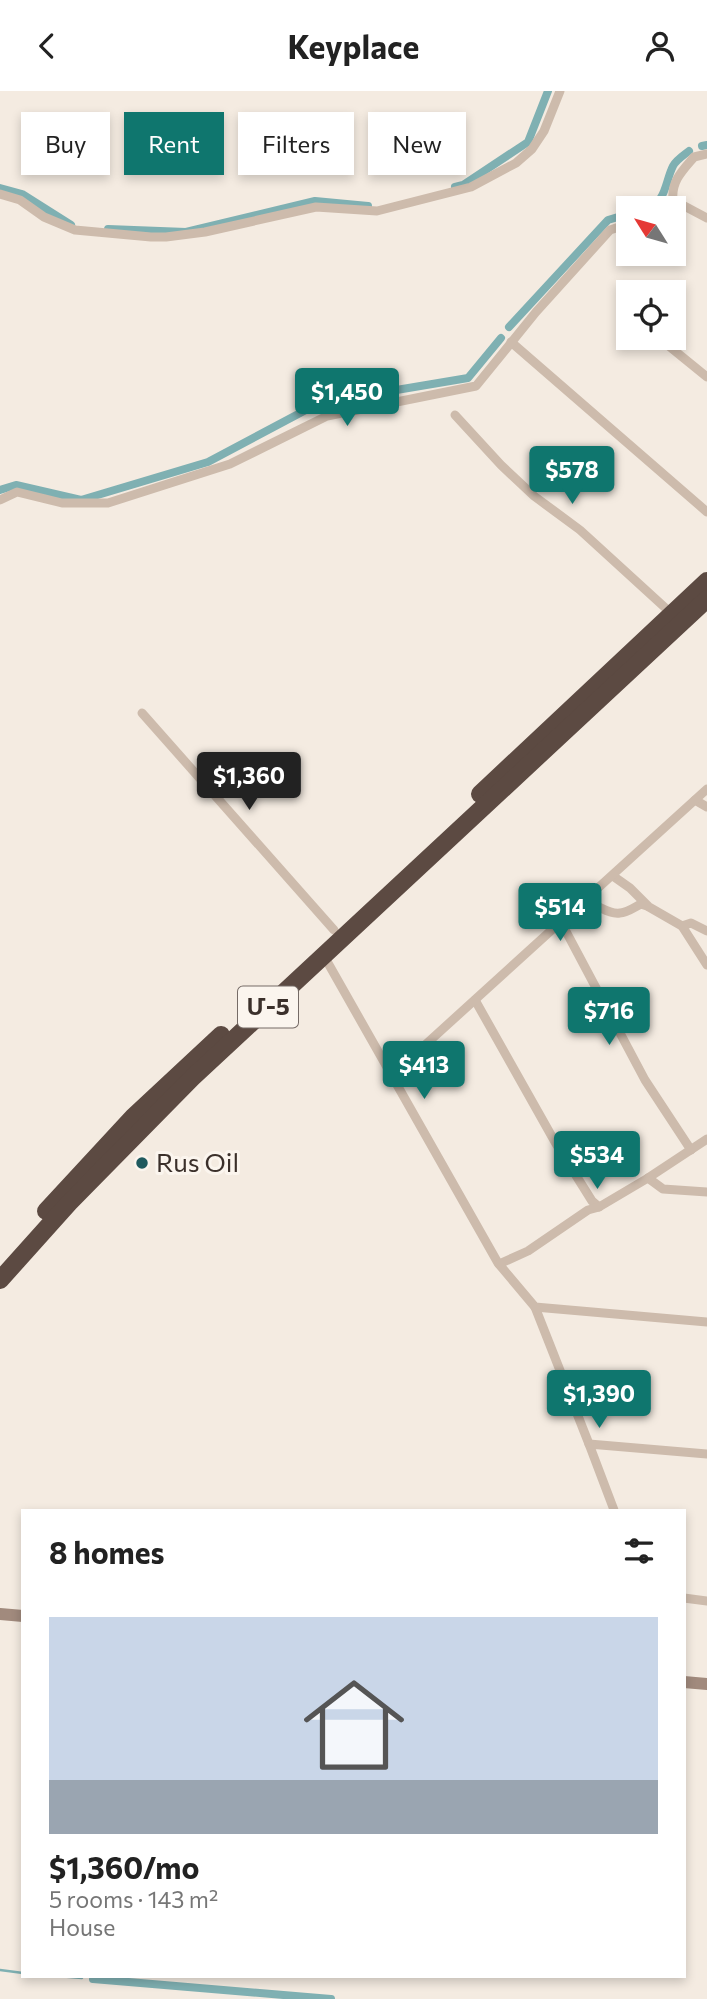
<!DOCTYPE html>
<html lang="en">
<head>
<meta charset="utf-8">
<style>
	body { margin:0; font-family:Commissioner,"Noto Sans Armenian",sans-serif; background:#f2f2f2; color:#222; height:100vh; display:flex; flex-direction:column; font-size:26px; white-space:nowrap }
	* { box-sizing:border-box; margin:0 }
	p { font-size:23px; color:#767676 }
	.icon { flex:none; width:38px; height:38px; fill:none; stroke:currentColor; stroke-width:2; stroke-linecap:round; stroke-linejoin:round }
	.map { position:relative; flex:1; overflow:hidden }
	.sheet { position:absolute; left:21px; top:1418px; width:665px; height:469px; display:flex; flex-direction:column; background:#fff; border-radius:0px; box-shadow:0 4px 10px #0003 }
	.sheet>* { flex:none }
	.guide { position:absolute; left:21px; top:21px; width:665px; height:63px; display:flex; gap:14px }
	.needle { width:46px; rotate:307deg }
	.controls { position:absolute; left:616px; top:105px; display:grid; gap:14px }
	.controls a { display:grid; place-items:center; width:70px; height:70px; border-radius:0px; background:#fff; box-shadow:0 4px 10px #0003; font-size:35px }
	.price { position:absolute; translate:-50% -60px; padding:0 16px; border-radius:7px; background:#0f766e; color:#fff; font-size:23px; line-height:46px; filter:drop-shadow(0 2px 4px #0008) }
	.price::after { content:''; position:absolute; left:50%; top:42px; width:21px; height:16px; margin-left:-10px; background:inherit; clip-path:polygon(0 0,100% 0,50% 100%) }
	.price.current { background:#222; color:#fff }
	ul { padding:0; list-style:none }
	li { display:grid; align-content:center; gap:14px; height:371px; padding:0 28px }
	li span { display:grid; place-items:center; height:217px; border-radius:0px; color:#555 }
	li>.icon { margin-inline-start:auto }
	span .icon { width:126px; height:126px; fill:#fffc; stroke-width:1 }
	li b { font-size:30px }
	h2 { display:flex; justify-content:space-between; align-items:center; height:84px; padding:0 28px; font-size:30px }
	.tag { padding:0 24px; border-radius:0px; background:#fff; box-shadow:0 4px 10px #0003; font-size:24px; line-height:63px }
	.tag.current { background:#0f766e; color:#fff }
	header { display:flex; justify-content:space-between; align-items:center; height:91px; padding:0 28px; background:#fff; font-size:32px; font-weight:700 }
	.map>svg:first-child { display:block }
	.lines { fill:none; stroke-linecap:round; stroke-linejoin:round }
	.stream { stroke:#7fb0b2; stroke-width:2.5 }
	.canal { stroke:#7fb0b2; stroke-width:8 }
	.street { stroke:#cdbbac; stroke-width:9 }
	.secondary { stroke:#a18a7d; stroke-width:12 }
	.highway { stroke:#5c4a42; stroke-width:18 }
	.poi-dot { fill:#1f5a5e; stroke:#fbf5ee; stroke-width:2.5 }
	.labels { text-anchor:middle; stroke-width:6; stroke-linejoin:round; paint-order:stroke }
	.shield { fill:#fbf5ee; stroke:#756b66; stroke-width:2 }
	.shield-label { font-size:24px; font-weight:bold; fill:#3b302b }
	.poi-label { font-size:26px; fill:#3b302b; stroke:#fbf5ee; text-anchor:start }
</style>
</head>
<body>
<header><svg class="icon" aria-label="back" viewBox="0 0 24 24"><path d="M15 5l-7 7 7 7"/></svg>Keyplace<svg class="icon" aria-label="person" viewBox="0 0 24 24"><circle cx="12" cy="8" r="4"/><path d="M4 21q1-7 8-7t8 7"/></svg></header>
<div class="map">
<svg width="707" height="1908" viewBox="0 0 707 1908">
	<rect width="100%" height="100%" fill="#f4ebe1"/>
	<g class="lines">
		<g class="stream">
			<polyline points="0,1879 23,1882"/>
			<polyline points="57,1885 82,1887"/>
		</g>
		<g class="canal">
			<polyline points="702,55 707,54"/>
			<polyline points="455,96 463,94 528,51 548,0"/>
			<polyline points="0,97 22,103 71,134"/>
			<path d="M647,117C666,112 665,91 673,75C676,69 684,64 689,60"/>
			<polyline points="108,138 186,141 315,110 368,115"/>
			<polyline points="509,236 608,129 628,123"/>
			<polyline points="0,399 16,394 81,409 208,371 319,312 468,287 501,247"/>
			<polyline points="93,1888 331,1908"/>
		</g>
		<g class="street">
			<polyline points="0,103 20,109 44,126 75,139 151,146 166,146 205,141 316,116 377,120 471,96 516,72 532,58 544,40 560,0"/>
			<path d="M673,109C671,90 683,79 694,66L707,63"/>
			<polyline points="673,109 707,127"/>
			<polyline points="660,117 673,109"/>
			<polyline points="659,247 707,286"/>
			<polyline points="511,251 707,421"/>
			<polyline points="455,324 501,374 534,405 580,439 672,523"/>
			<polyline points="0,409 17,401 62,412 108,412 230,373 327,325 476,295 536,221 610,139 628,133"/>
			<polyline points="142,622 334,839"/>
			<polyline points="695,709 707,716"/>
			<polyline points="613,785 630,797 649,816 682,835 707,874"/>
			<path d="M582,812C596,810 606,824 620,822C627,822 635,816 641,813L647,815"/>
			<polyline points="561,831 645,989 691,1059"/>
			<polyline points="682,835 691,832 707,840"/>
			<polyline points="324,865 498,1172 535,1216 707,1231"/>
			<polyline points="475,909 555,1051 592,1110 599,1116"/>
			<polyline points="392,984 707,698"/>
			<polyline points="648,1087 663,1098 707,1101"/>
			<polyline points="499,1173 528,1160 588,1119 599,1116 648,1087 707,1048"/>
			<polyline points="535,1216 589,1353"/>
			<polyline points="614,1419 589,1353 707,1363"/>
			<polyline points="684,1507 707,1510"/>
		</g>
		<g class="secondary">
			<polyline points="0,1523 23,1525"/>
			<polyline points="684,1591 707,1593"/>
		</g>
		<g class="highway">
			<polyline points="480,703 707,490"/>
			<polyline points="46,1120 133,1026 221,944"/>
			<polyline points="0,1189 69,1112 192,987 707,508"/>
		</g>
	</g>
	<circle class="poi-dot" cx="142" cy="1072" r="7"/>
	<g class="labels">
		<rect class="shield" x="238" y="895.5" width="60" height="41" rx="5"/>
		<g class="shield-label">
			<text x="268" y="924">Մ-5</text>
		</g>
		<g class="poi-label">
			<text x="156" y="1081">Rus Oil</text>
		</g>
	</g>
</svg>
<div class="controls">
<a><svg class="needle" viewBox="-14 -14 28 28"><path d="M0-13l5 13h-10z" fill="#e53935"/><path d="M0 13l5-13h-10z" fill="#767676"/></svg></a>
<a><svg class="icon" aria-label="locate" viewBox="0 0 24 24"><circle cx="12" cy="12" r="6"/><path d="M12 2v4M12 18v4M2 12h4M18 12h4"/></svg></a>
</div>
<b class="price" style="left:347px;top:337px">$1,450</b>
<b class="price" style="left:572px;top:415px">$578</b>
<b class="price current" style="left:249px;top:721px">$1,360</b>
<b class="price" style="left:560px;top:852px">$514</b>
<b class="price" style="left:609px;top:956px">$716</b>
<b class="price" style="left:424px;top:1010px">$413</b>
<b class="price" style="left:597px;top:1100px">$534</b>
<b class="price" style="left:599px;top:1339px">$1,390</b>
<div class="guide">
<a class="tag">Buy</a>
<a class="tag current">Rent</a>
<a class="tag">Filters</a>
<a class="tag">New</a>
</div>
<section class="sheet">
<h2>8 homes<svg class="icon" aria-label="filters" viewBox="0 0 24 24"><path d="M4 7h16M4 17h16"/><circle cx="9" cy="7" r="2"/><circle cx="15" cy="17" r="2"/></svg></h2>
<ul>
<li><span style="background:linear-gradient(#c9d6e8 75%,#9aa5b1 0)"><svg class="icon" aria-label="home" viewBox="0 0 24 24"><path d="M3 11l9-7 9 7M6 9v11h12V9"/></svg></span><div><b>$1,360/mo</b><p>5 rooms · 143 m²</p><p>House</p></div></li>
</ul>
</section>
</div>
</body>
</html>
